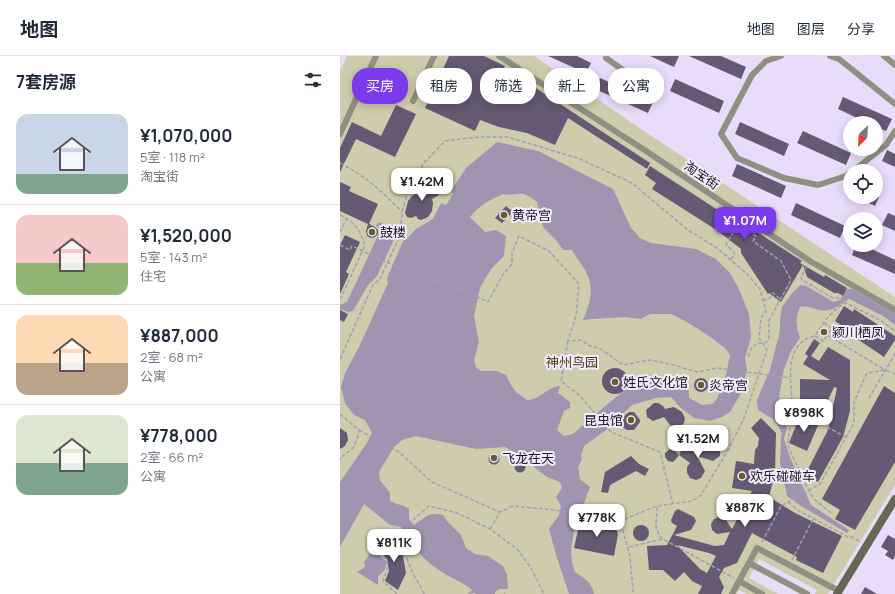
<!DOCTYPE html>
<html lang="zh">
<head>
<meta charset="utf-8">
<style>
	body { margin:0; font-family:Manrope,"Noto Sans SC",sans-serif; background:#f6f6f7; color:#1f2937; height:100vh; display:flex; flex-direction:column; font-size:15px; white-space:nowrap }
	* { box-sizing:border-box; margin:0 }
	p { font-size:13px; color:#747a83 }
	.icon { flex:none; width:22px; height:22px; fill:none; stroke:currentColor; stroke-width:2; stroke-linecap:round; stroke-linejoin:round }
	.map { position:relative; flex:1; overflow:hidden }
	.panel { display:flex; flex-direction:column; background:#fff; width:340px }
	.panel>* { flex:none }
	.banner { position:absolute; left:12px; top:12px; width:380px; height:36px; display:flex; gap:8px }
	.needle { width:26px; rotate:205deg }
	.buttons { position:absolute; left:503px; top:60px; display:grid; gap:8px }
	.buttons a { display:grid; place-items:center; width:40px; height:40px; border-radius:50%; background:#fff; box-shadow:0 2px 10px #0003; font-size:20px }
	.price { position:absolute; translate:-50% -34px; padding:0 9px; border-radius:8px; background:#fff; color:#222; font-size:13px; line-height:26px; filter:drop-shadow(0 1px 2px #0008) }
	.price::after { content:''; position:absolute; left:50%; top:24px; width:12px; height:9px; margin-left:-6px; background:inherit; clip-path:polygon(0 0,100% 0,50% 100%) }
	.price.current { background:#7c3aed; color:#fff }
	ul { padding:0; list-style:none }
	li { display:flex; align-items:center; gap:12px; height:100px; padding:0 16px }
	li+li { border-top:1px solid #e0e1e3 }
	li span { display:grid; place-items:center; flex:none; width:112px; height:80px; border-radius:12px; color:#555 }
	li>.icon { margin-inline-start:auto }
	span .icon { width:48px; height:48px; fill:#fffc; stroke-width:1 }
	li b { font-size:17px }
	h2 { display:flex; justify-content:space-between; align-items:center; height:48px; padding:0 16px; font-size:17px }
	.tag { padding:0 14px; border-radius:16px; background:#fff; box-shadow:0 2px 10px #0003; font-size:14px; line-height:36px }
	.tag.current { background:#7c3aed; color:#fff }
	header { display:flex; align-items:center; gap:24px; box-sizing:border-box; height:56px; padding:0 20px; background:#fff; border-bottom:1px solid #e0e1e3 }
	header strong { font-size:19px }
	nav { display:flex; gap:22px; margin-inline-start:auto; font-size:14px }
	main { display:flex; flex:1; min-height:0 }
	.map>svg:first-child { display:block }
	.green { fill:#ceccac }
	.water { fill:#a194b0; fill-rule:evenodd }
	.building { fill:#655973; fill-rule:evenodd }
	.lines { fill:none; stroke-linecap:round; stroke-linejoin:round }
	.path { stroke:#a79cb5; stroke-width:1.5; stroke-dasharray:4 2; stroke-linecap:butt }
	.street { stroke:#908f82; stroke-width:6 }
	.secondary { stroke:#696754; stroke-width:8 }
	.poi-dot { fill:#635e2a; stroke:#f4ebfe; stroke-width:1.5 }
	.labels { text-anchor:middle; stroke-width:4; stroke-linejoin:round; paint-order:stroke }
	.street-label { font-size:13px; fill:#1b1621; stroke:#f4ebfe }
	.poi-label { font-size:13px; fill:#1b1621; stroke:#f4ebfe; text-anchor:start }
	.park-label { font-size:13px; fill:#433e04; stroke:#f4ebfe }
</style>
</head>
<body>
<header>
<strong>地图</strong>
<nav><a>地图</a><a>图层</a><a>分享</a></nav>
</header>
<main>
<section class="panel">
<h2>7套房源<svg class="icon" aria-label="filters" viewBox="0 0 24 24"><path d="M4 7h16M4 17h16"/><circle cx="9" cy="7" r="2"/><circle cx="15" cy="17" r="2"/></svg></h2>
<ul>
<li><span style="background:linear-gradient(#c9d6e8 75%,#7fa58c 0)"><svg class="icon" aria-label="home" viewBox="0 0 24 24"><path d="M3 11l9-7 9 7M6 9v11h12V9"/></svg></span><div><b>¥1,070,000</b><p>5室 · 118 m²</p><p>淘宝街</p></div></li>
<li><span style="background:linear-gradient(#f6c9c9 60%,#8fb573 0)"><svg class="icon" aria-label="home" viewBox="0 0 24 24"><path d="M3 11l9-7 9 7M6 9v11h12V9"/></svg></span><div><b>¥1,520,000</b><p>5室 · 143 m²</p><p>住宅</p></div></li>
<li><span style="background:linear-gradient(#ffd9b3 60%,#b9a48a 0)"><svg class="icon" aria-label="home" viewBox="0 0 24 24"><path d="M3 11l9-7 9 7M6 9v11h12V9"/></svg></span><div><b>¥887,000</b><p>2室 · 68 m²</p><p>公寓</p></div></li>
<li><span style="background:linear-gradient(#dfe7d0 60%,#7fa58c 0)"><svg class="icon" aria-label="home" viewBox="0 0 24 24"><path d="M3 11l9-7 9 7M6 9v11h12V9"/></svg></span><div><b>¥778,000</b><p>2室 · 66 m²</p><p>公寓</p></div></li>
</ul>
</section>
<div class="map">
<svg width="555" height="538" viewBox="0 0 555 538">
	<rect width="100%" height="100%" fill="#e9dbfa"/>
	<polygon class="green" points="7,0 194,0 301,73 555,241 555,429 488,538 475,538 477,534 419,503 409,522 438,538 407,538 399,534 397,538 0,538 0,15"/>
	<g class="water">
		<path d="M157,86L198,95L273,133L291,172L300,182L311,187L356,193L376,203L390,217L399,233L409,258L411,281L405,302L407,314L400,339L390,356L382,361L370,365L354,362L341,352L331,341L316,342L292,349L266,374L244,390L241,400L242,403L238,411L240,423L250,431L234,475L231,493L232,507L235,516C244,522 252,526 254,538H229L217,502L209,473L219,459L221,450L216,441L222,432L220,426L207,421L195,412L191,405L165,391L136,393L76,380L62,384L54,391L39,416L40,424L50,437V445C57,449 63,448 69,453V463L74,469C87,461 87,456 103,459L107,465L121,479L126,492L135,498L148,500L163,510L167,519L168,533H159L155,536V538H136L135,537L127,538L132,534C124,527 114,523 105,518C85,506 72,491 61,471L50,469L24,448L0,491V426L27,387L32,377L25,364L14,359L5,347L1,331L5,317L19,291L48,227L47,222L64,183H67L76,173L93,163L101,147L106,149L113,138L111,135L126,112ZM163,138C170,140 176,137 183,138C188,139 193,143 197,146L203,171L216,184L223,194H232C236,202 242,208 246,216C255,233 250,247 243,264L252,263L285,261L301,263L310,258H331L347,266L369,280L385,292L390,299L386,319L377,343L372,348L362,349L349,342V335L340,329L324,321L298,323L246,366L233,378L224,380L217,374L224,355L230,352V346L218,337L220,330C207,331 200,344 187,344L176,336L171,329L166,319L156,315H141L136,311L134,304L139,286L134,260L140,232L145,223L152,212L164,200L166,180L156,174L145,176L130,161C139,150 149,144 163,138Z"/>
		<polygon points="40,166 49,171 56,179 37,220 28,229 13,255 8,256 0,253 0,249 7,246 40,175 36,169"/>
		<path d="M461,229L466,230L494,246L500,244L507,233H512L555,257V269L543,260L509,243C503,247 495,253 489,254C478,257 470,248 460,251C455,264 456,269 460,282L451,295L444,313L440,334L439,347L440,359L447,372L444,383L450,401L471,449L509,474L507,477L461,450L447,440L440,407L441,383L442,378L439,371L433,363L418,354L417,344L430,314L440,275V262L442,251L453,236Z"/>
		<path d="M31,496L39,499L46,505C47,511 44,517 38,520V529L17,516L25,511L24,506Z"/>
	</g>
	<g class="building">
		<polygon points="109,0 144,0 165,10 163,13 176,19 310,107 307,113 228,62 215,89 187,77 159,71 140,64 135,75 85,52"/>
		<polygon points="208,0 237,0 251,7 246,17"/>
		<polygon points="310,0 339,0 334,11"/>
		<polygon points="349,0 381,0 406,11 401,23"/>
		<polygon points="260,22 313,46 308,57 255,33"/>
		<polygon points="335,23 384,45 379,57 330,35"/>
		<polygon points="503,41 552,63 546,75 536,71 536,67 528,67 498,53"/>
		<polygon points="56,49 76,58 55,101 16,83 0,116 0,92 12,66 41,80"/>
		<polygon points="400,66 449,88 444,100 395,78"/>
		<polygon points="463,75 511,97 506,109 457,87"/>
		<polygon points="547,94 555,98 555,111 542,105"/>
		<polygon points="397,108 446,130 441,142 392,120"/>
		<polygon points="310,110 384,158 386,156 462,205 460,207 484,221 485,219 507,232 503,240 498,237 494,237 467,221 463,209 441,246 429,237 428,238 401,197 401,193 378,175 312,133 316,127 305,119"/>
		<polygon points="0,126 11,131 9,135 38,148 29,168 35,171 38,174 38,178 35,181 31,182 27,180 26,175 28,168 0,155"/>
		<polygon points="83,126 93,128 99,135 99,139 92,143 93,147 92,155 88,161 81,164 78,163 76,160 71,162 67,161 65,157 68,145 72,140 80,135 79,130 80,127"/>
		<polygon points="516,141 539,141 535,150"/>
		<polygon points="456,147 505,170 500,182 451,159"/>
		<polygon points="166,150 173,156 162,167 155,162"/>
		<polygon points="548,157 555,160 555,175 542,169"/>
		<polygon points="5,179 20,186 6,216 9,218 0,238 0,189"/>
		<polygon points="516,189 523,189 555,204 555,218 512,199"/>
		<polygon points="504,250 513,256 514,253 555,280 555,284 544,301 501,272 502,270 495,265"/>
		<polygon points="0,254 8,258 4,266 0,264"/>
		<polygon points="474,283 480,287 471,300 479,305 488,291 510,304 510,355 503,381 478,426 465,419 488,374 497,332 494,331 482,358 460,357 460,323 490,324 463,308 468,300 465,298"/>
		<circle cx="275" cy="325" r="13"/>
		<circle cx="361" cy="329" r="7"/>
		<polygon points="544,330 555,337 555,406 515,474 495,463 500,454 482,443"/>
		<polygon points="314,347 318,347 323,350 325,353 334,351 342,356 345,362 344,367 341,370 335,371 330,369 324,361 313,365 307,361 306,354"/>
		<polygon points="289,356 294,356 300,364 300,366 294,374 287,374 282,371 281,365 284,360"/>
		<polygon points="460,359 479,367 467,395 449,387"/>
		<path d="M421,362L436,377L435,417L429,441L455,457L502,480L483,517L456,504L457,501L412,477L397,507L384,512L379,521L384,531L381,538H358L362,530L352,525L344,516L335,525L323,514H309L307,490L327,489L337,470L332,467L331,464L335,455L338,453L354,461L356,465L351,474L334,479L375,490L384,489L390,476L377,478L372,474L371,468L374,463L379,461H382L386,464L392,473L412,435L392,432L396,405L414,408L415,394L418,390L419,382L411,372ZM337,489L369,497L376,500L367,517L360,513Z"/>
		<polygon points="0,372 7,377 8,384 5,390 0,393"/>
		<polygon points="351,387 356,389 361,396 367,390 373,388 378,390 380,395 380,400 373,405 357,400 365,415 361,422 356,424 350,422 347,417 347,411 350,407 339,399 343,391 345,389"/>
		<polygon points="330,393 334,394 339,399 336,403 333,406 328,405 325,401 325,397"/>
		<circle cx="154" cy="403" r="5.5"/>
		<polygon points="291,400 299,408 309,413 305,420 296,415 270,429 268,437 261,436 265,416"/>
		<circle cx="180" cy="411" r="5.5"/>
		<polygon points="240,465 275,470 278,478 274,500 234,492"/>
		<circle cx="301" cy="477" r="8"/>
		<polygon points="548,479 555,483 555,500 553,504 545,499 548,495 541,491"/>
		<polygon points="48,480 62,495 66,517 58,534 45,525 49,515 47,503 39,494"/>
		<polygon points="525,531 537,538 521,538"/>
	</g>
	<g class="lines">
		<g class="path">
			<path d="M0,107C24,119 43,136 62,156"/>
			<path d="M0,159C15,166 19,173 25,189L0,244"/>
			<polyline points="0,176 7,162"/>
			<polyline points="0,189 10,194 12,190 74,219 121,233 148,246 162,220 172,208 172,197 179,180 209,195 239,228 236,260 228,285 242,284 248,289 261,293 283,309 310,304 334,309 357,316 377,312 450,322"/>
			<path d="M391,203L395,198L386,188L398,169L416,180L413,185L441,205L451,224L429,264V282L427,286C414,288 411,288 408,302"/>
			<polyline points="467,210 461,221 462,224 493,242 498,242 506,246"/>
			<polyline points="423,244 429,243 433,237 440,243"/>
			<polyline points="484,267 492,272 487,279"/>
			<polyline points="475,280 483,285 487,279 545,314"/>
			<polyline points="228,285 221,325 239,339 271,376 320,396 333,448"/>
			<polyline points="0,303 33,229 40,223 60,180 62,156 68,136 84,107 105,85 138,81 168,81 240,103 292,127 348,174 377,192 407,218 420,233 426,255 421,262 419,282 427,294 404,362 387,396 361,439 352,445 317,450 285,463 281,468"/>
			<polyline points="529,342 555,298"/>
			<path d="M0,358L19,374C18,380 16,388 12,393C8,397 3,398 0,404"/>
			<path d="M452,361C454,360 456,358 458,358C465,357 481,363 487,366V371L506,381"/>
			<polyline points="19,374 59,396 92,426 160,456"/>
			<polyline points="448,446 459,455 508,481 512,481 521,486"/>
			<polyline points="317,451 316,473 321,482 394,522"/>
			<path d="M491,457L475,444L469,435L449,392C446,382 452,369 452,359C454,333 439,288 475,280C484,266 491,254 506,247L540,264L555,275"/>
			<polyline points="281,468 290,500 293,535 292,538"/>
			<polyline points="150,473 160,456 173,450 216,454 257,462 281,468"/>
			<polyline points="422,486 441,450 480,428 514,367 514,346 527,317 545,314 555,318"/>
			<polyline points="289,491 322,483"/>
			<polyline points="452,504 473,463"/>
			<path d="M57,538L43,525C49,509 50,506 37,493L47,479L59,483"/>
			<polyline points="84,538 71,513 59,483 72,465 89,450 117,457 150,473 178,494 191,512 204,538"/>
			<polyline points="164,538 165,538"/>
		</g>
		<g class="street">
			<polyline points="159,0 306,95 470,205 555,254"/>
			<polyline points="441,0 426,5 412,19 381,78 397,102 444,122 478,129 506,120 510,117"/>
			<polyline points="490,0 499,3 555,48"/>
			<polyline points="544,0 555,9"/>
			<polyline points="266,2 317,38"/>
			<polyline points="73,45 94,0"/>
			<polyline points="0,78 36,0"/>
			<polyline points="513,115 546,89 555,75"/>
			<polyline points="409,507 467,538"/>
			<polyline points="399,525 422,538"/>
			<polyline points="392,538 417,492 499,535"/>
		</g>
		<polyline class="secondary" points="497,538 555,443"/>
	</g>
	<g class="poi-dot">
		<circle cx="164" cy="159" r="4"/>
		<circle cx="32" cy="176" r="4"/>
		<circle cx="484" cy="276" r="4"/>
		<circle cx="275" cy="326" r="4"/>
		<circle cx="361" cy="329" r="4"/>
		<circle cx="291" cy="364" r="4"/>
		<circle cx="154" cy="402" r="4"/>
		<circle cx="402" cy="420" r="4"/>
	</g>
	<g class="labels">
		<g class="street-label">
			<text transform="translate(362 119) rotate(34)" y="5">淘宝街</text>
		</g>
		<g class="poi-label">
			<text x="172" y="164">黄帝宫</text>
			<text x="40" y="181">鼓楼</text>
			<text x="492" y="281">颍川栖凤</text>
			<text x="283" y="331">姓氏文化馆</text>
			<text x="369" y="334">炎帝宫</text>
			<text x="283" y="369" text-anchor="end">昆虫馆</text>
			<text x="162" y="407">飞龙在天</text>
			<text x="410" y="425">欢乐碰碰车</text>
		</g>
		<g class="park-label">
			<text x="232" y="311">神州鸟园</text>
		</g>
	</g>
</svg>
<div class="buttons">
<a><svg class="needle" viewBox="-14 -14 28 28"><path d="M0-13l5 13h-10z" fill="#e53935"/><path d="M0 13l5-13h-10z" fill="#747a83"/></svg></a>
<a><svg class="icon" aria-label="locate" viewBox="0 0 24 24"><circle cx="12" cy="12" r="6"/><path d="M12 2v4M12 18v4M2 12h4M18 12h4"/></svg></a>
<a><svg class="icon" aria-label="layers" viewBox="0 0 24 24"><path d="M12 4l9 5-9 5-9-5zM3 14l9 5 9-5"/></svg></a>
</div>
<b class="price" style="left:82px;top:146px">¥1.42M</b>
<b class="price current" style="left:405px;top:185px">¥1.07M</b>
<b class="price" style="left:464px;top:377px">¥898K</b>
<b class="price" style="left:358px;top:403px">¥1.52M</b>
<b class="price" style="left:405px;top:472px">¥887K</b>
<b class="price" style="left:257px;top:482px">¥778K</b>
<b class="price" style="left:54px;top:507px">¥811K</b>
<div class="banner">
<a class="tag current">买房</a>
<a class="tag">租房</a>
<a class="tag">筛选</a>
<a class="tag">新上</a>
<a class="tag">公寓</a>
</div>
</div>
</main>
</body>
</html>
